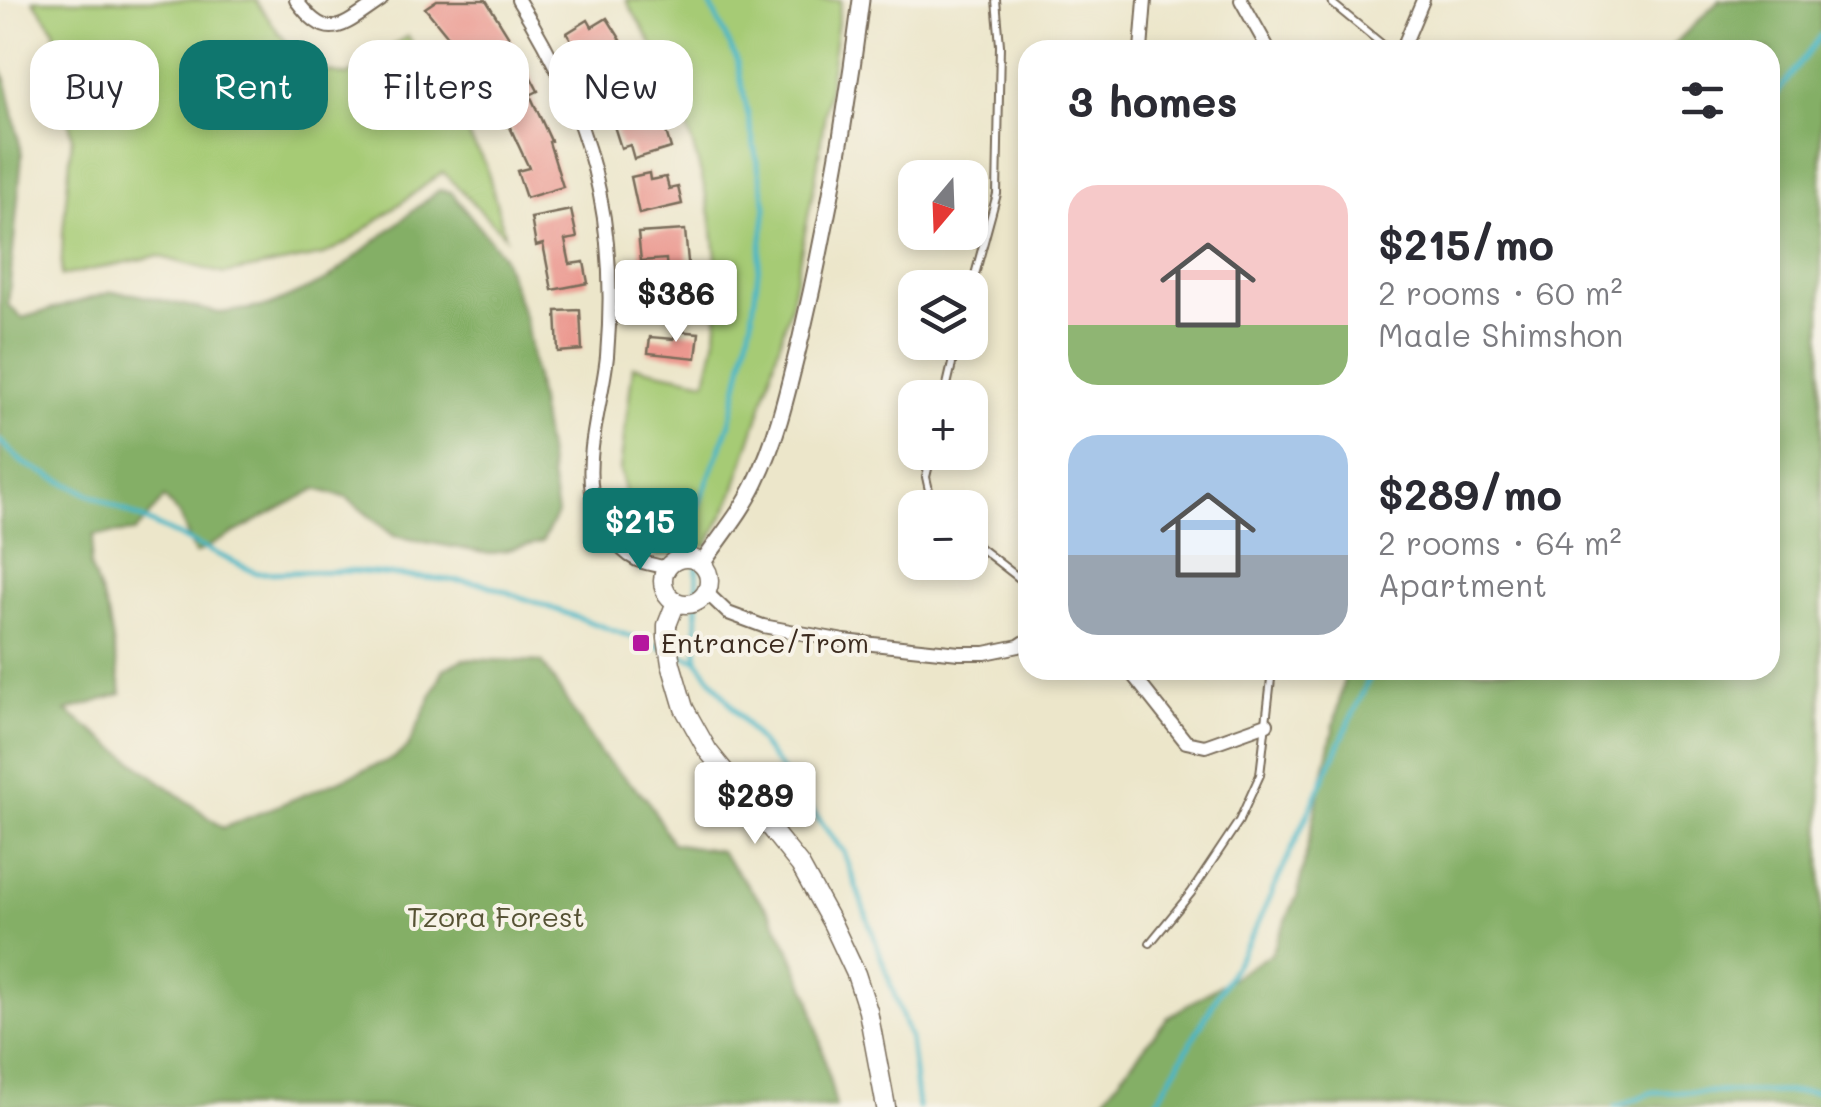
<!DOCTYPE html>
<html lang="en">
<head>
<meta charset="utf-8">
<style>
	body { margin:0; font-family:Mali,sans-serif; background:#f7f7f7; color:#2b2b33; height:100vh; display:flex; flex-direction:column; font-size:38px; white-space:nowrap }
	* { box-sizing:border-box; margin:0 }
	p { font-size:32px; color:#7c7c81 }
	.icon { flex:none; width:55px; height:55px; fill:none; stroke:currentColor; stroke-width:2; stroke-linecap:round; stroke-linejoin:round }
	.map { position:relative; flex:1; overflow:hidden }
	.panel { position:absolute; left:1018px; top:40px; width:762px; height:640px; display:flex; flex-direction:column; background:#fff; border-radius:30px; box-shadow:0 5px 15px #0003 }
	.panel>* { flex:none }
	.hud { position:absolute; left:30px; top:40px; width:838px; height:90px; display:flex; gap:20px }
	.needle { width:65px; rotate:199deg }
	.tools { position:absolute; left:898px; top:160px; display:grid; gap:20px }
	.tools a { display:grid; place-items:center; width:90px; height:90px; border-radius:20px; background:#fff; box-shadow:0 5px 15px #0003; font-size:50px }
	.price { position:absolute; translate:-50% -85px; padding:0 22px; border-radius:10px; background:#fff; color:#222; font-size:32px; line-height:65px; filter:drop-shadow(0 2px 5px #0008) }
	.price::after { content:''; position:absolute; left:50%; top:60px; width:30px; height:22px; margin-left:-15px; background:inherit; clip-path:polygon(0 0,100% 0,50% 100%) }
	.price.on { background:#0f766e; color:#fff }
	ul { padding:0; list-style:none }
	li { display:flex; align-items:center; gap:30px; height:250px; padding:0 50px }
	li span { display:grid; place-items:center; flex:none; width:280px; height:200px; border-radius:30px; color:#555 }
	li>.icon { margin-inline-start:auto }
	span .icon { width:120px; height:120px; fill:#fffc; stroke-width:1 }
	li b { font-size:42px }
	h2 { display:flex; justify-content:space-between; align-items:center; height:120px; padding:0 50px; font-size:42px }
	.pill { padding:0 35px; border-radius:30px; background:#fff; box-shadow:0 5px 15px #0003; font-size:35px; line-height:90px }
	.pill.on { background:#0f766e; color:#fff }
	.map>svg:first-child { display:block }
	.green { fill:#a6cb75; stroke:#707a4a; stroke-width:2.5 }
	.forest { fill:#84af66; stroke:#606c42; stroke-width:2.5 }
	.lines { fill:none; stroke-linecap:round; stroke-linejoin:round }
	.stream { stroke:#4ab7c6; stroke-width:5 }
	.building { fill:#eb988f }
	.service-casing { stroke:#796c5a; stroke-width:10 }
	.minor-casing { stroke:#796c5a; stroke-width:16 }
	.tertiary-casing { stroke:#796c5a; stroke-width:19 }
	.secondary-casing { stroke:#796c5a; stroke-width:21 }
	.service { stroke:#fff; stroke-width:6 }
	.minor { stroke:#fff; stroke-width:12 }
	.tertiary { stroke:#fff; stroke-width:15 }
	.secondary { stroke:#fff; stroke-width:18 }
	.poi-dot { fill:#b5179e; stroke:#f7f3e8; stroke-width:4 }
	.labels { text-anchor:middle; stroke-width:8; stroke-linejoin:round; paint-order:stroke }
	.poi-label { font-size:28px; fill:#3b2a1e; stroke:#f7f3e8; text-anchor:start }
	.park-label { font-size:28px; fill:#565234; stroke:#f7f3e8 }
</style>
</head>
<body>
<div class="map">
<svg width="1821" height="1107" viewBox="0 0 1821 1107">
	<rect width="100%" height="100%" fill="#f7f3e8"/>
	<filter id="ink" filterUnits="userSpaceOnUse"><feTurbulence type="fractalNoise" baseFrequency=".01" numOctaves="2"/><feDisplacementMap in="SourceGraphic" scale="20" xChannelSelector="R" yChannelSelector="G"/><feConvolveMatrix kernelMatrix="1 2 1 2 8 2 1 2 1" color-interpolation-filters="sRGB"/></filter>
	<filter id="wash" filterUnits="userSpaceOnUse"><feTurbulence type="fractalNoise" baseFrequency=".0048" numOctaves="4" result="noise"/><feDisplacementMap in="SourceGraphic" scale="40" xChannelSelector="R" yChannelSelector="G"/><feGaussianBlur stdDeviation="2.25" result="paint"/><feColorMatrix in="noise" values="0 0 0 0 0 0 0 0 0 0 0 0 0 0 0 0 0 1.4 0 .05"/><feComposite in="paint" operator="in"/></filter>
	<g filter="url(#wash)">
		<rect width="100%" height="100%" fill="#ece6ca"/>
		<g class="green">
			<polygon points="33,0 255,0 303,66 347,76 408,36 486,165 505,236 443,172 348,242 323,255 224,274 157,256 61,276 63,232 72,137 54,29"/>
			<path d="M626,0H841L816,176L791,303L761,409L731,500L707,546L658,557L633,525L620,470L633,366L706,381C709,366 714,351 716,336C726,243 698,144 660,60C651,39 637,20 626,0Z"/>
		</g>
		<g class="forest">
			<polygon points="1720,0 1821,0 1821,1107 1097,1107 1168,1017 1271,954 1297,896 1346,670 1770,670 1770,50 1668,50"/>
			<polygon points="0,65 6,80 22,155 8,305 22,318 112,292 134,294 220,313 269,306 327,280 439,190 451,192 502,255 526,322 557,514 542,542 490,554 394,536 347,498 316,489 195,554 180,516 164,498 135,532 94,535 90,566 108,614 122,694 66,711 223,828 394,758 408,747 444,669 464,659 542,662 601,755 647,799 672,843 720,851 771,914 790,950 810,998 836,1107 0,1107"/>
		</g>
		<g class="lines">
			<g class="stream">
				<polyline points="708,0 737,60 766,207 752,319 730,423 697,509 697,660 844,852 910,1039 918,1107"/>
				<polyline points="1770,103 1821,35"/>
				<polyline points="0,441 23,463 257,573 350,571 482,583 662,648"/>
				<polyline points="672,651 697,660"/>
				<polyline points="1154,1107 1255,930 1373,670"/>
				<polyline points="1615,1107 1653,1092 1821,1092"/>
			</g>
		</g>
		<g id="blocks">
			<g class="building">
				<polygon points="437,0 486,0 514,45 538,91 530,95 551,141 549,142 563,187 526,198 517,171 529,168 502,110 492,115 479,87 446,34 425,8"/>
				<polygon points="607,18 621,40 584,62 567,33 588,20 592,27"/>
				<polygon points="632,76 649,116 660,112 671,148 634,159 630,145 621,148 614,126 618,125 602,89"/>
				<polygon points="649,173 650,180 666,177 669,189 678,187 682,204 639,214 631,177"/>
				<polygon points="571,210 577,238 565,240 570,264 584,262 588,283 552,290 543,244 536,246 531,218"/>
				<polygon points="685,230 692,304 643,306 643,290 668,289 666,259 641,261 638,233"/>
				<polygon points="580,310 582,350 558,352 556,311"/>
				<polygon points="675,331 699,333 696,358 648,353 650,337 674,339"/>
			</g>
		</g>
	</g>
	<g filter="url(#ink)">
		<use href="#blocks" fill-opacity="0" stroke="#796c5a" stroke-width="2.5"/>
		<g class="lines">
			<g class="service-casing">
				<g id="service">
					<polyline points="1332,0 1333,4 1389,50"/>
					<polyline points="970,293 997,194 1000,45 996,0"/>
					<polyline points="944,398 957,342"/>
					<polyline points="932,452 926,477 933,508"/>
					<polyline points="970,540 1028,585"/>
					<polyline points="1150,943 1191,893 1239,821 1260,775 1272,670"/>
				</g>
			</g>
			<g class="minor-casing">
				<g id="minor">
					<path d="M296,0C329,45 342,26 381,0"/>
					<path d="M518,0C591,116 619,219 607,356C603,397 585,452 592,492C597,517 613,548 637,560C646,564 657,565 666,568"/>
					<polyline points="1241,0 1269,50"/>
					<polyline points="1141,50 1145,0"/>
					<polyline points="1402,50 1423,0"/>
					<polyline points="706,592 728,613 763,626 844,641 959,653 985,653 1019,646 1028,640"/>
					<polyline points="1129,670 1186,742 1205,746 1267,724"/>
				</g>
			</g>
			<g class="tertiary-casing">
				<path id="tertiary" d="M702,564C720,537 742,512 756,482C778,437 789,385 801,337C827,226 847,113 861,0"/>
			</g>
			<g class="secondary-casing">
				<g id="secondary">
					<circle cx="686" cy="581" r="23"/>
					<polyline points="676,602 667,625 667,638 671,664 684,708 708,751 800,865 833,925 856,974 868,1011 886,1107"/>
				</g>
			</g>
			<use href="#service" class="service"/>
			<use href="#minor" class="minor"/>
			<use href="#tertiary" class="tertiary"/>
			<use href="#secondary" class="secondary"/>
		</g>
	</g>
	<rect class="poi-dot" x="631" y="633" width="20" height="20" rx="5"/>
	<g class="labels">
		<g class="poi-label">
			<text x="661" y="653">Entrance/Trom</text>
		</g>
		<g class="park-label">
			<text x="496" y="927">Tzora Forest</text>
		</g>
	</g>
</svg>
<div class="tools">
<a><svg class="needle" viewBox="-14 -14 28 28"><path d="M0-13l5 13h-10z" fill="#e53935"/><path d="M0 13l5-13h-10z" fill="#7c7c81"/></svg></a>
<a><svg class="icon" aria-label="layers" viewBox="0 0 24 24"><path d="M12 4l9 5-9 5-9-5zM3 14l9 5 9-5"/></svg></a>
<a>+</a>
<a>−</a>
</div>
<b class="price" style="left:676px;top:345px">$386</b>
<b class="price on" style="left:640px;top:573px">$215</b>
<b class="price" style="left:755px;top:847px">$289</b>
<div class="hud">
<a class="pill">Buy</a>
<a class="pill on">Rent</a>
<a class="pill">Filters</a>
<a class="pill">New</a>
</div>
<section class="panel">
<h2>3 homes<svg class="icon" aria-label="filters" viewBox="0 0 24 24"><path d="M4 7h16M4 17h16"/><circle cx="9" cy="7" r="2"/><circle cx="15" cy="17" r="2"/></svg></h2>
<ul>
<li><span style="background:linear-gradient(#f6c9c9 70%,#8fb573 0)"><svg class="icon" aria-label="home" viewBox="0 0 24 24"><path d="M3 11l9-7 9 7M6 9v11h12V9"/></svg></span><div><b>$215/mo</b><p>2 rooms · 60 m²</p><p>Maale Shimshon</p></div></li>
<li><span style="background:linear-gradient(#a9c7e8 60%,#9aa5b1 0)"><svg class="icon" aria-label="home" viewBox="0 0 24 24"><path d="M3 11l9-7 9 7M6 9v11h12V9"/></svg></span><div><b>$289/mo</b><p>2 rooms · 64 m²</p><p>Apartment</p></div></li>
</ul>
</section>
</div>
</body>
</html>
